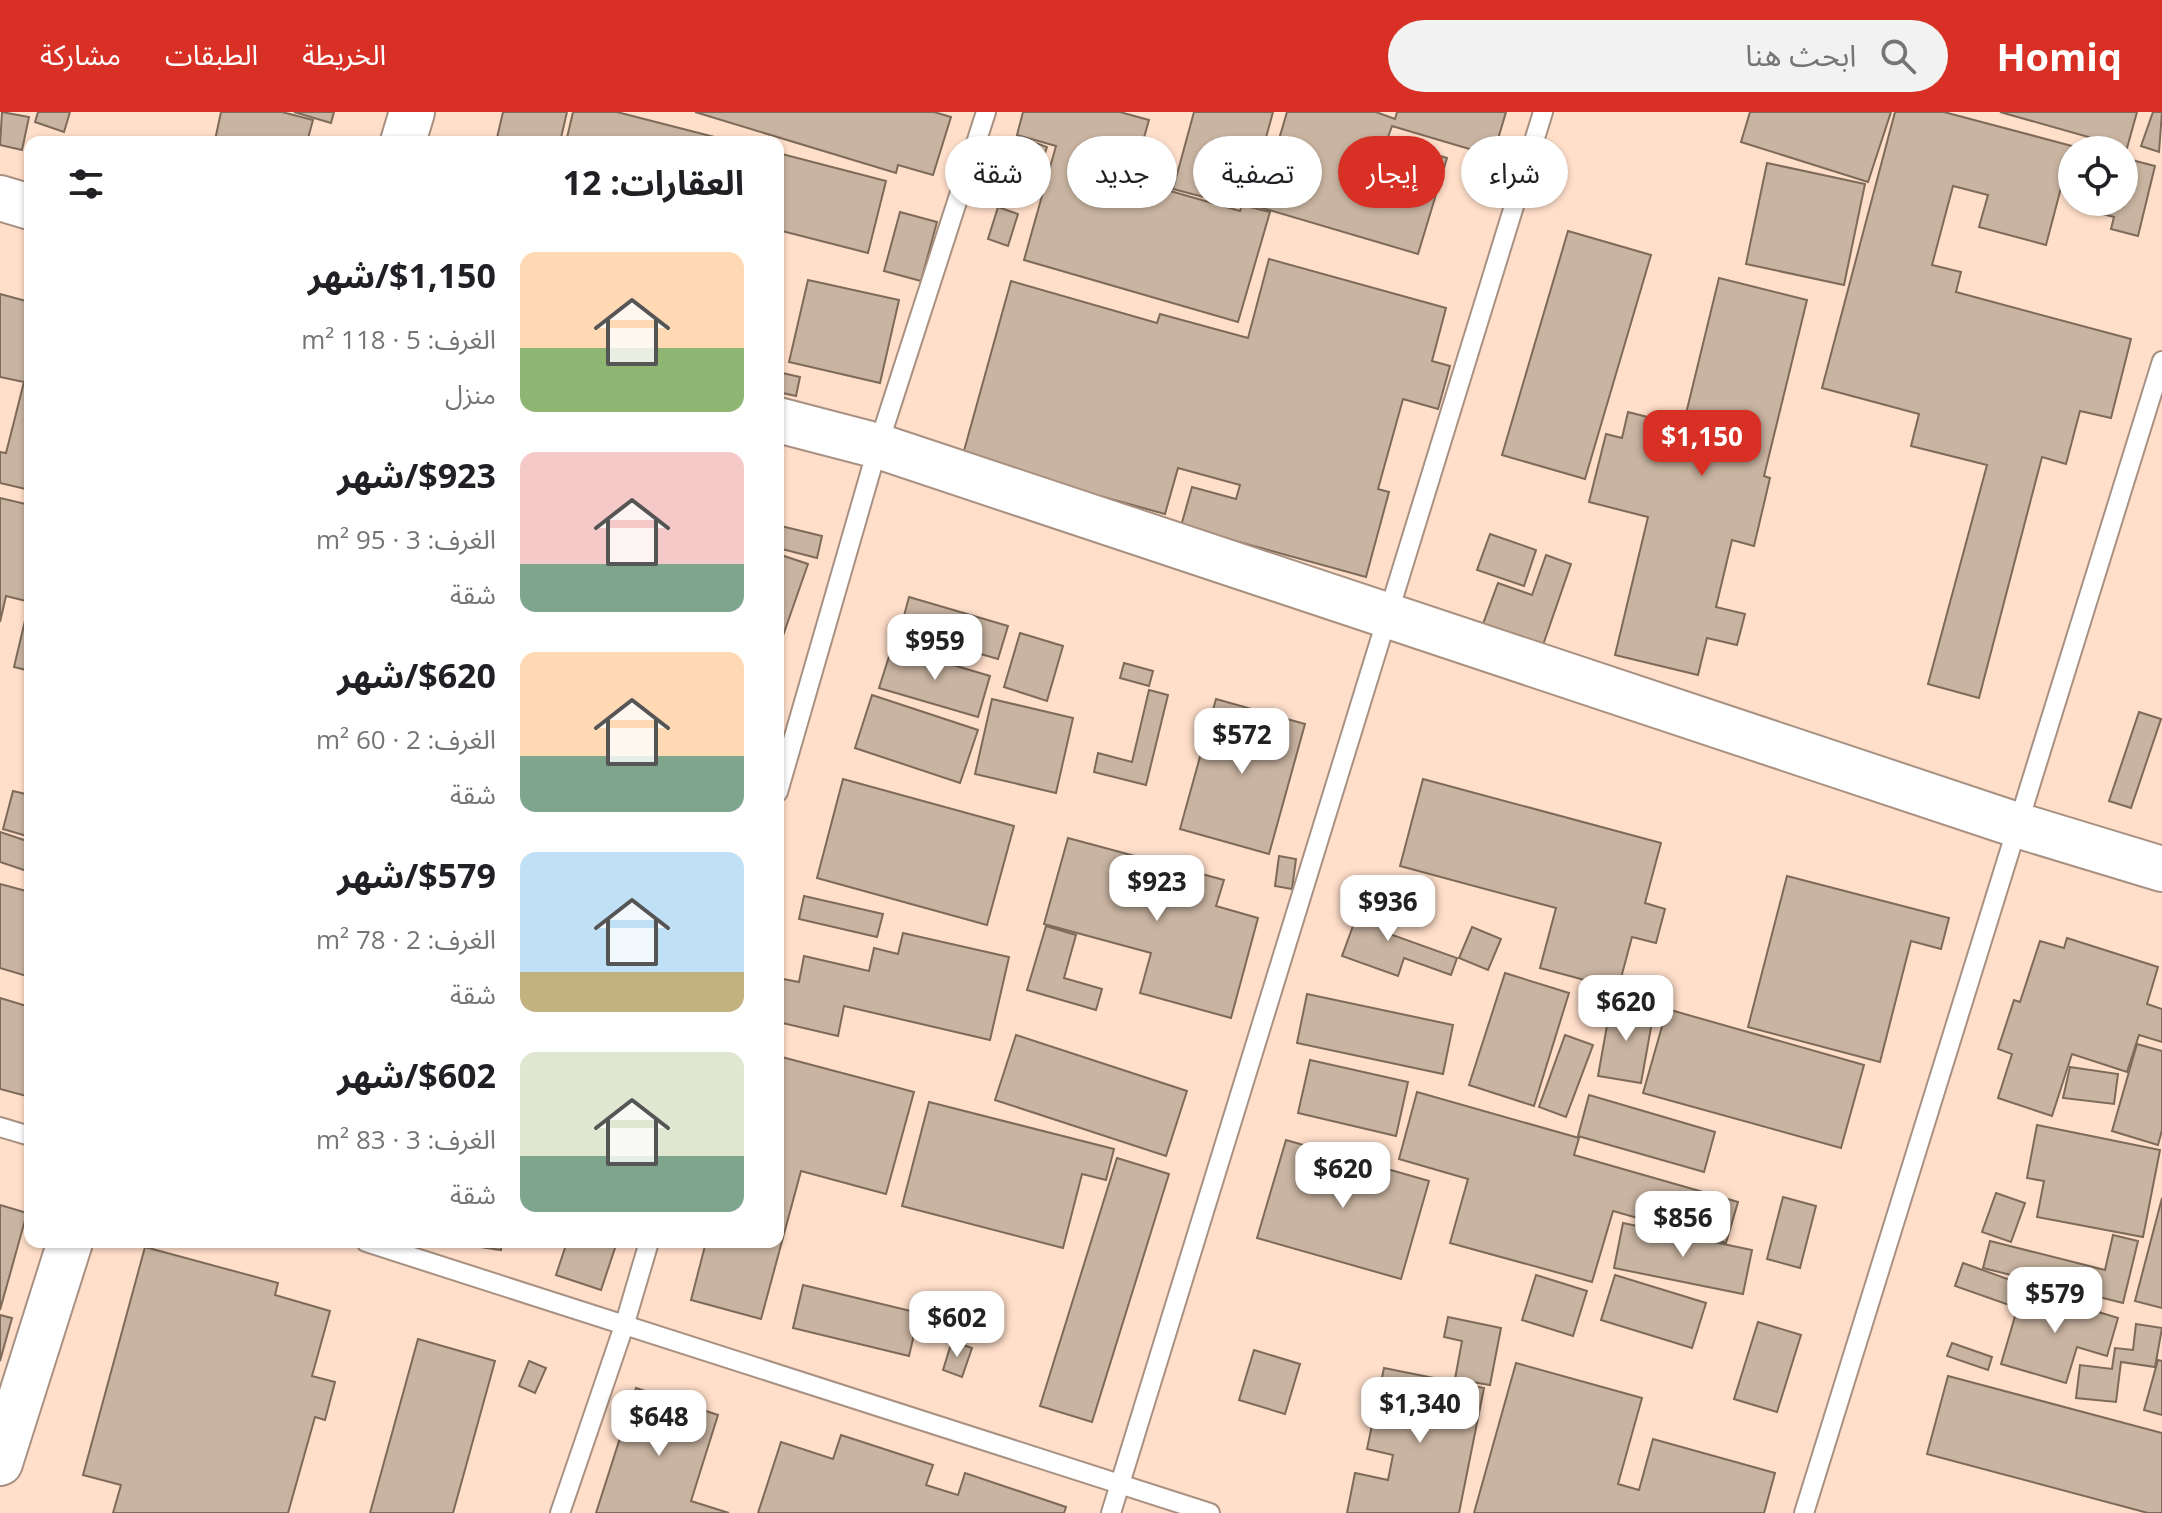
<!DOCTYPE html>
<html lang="ar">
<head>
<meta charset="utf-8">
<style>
	body { margin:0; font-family:"Open Sans","Noto Sans Arabic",sans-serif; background:#f2f2f2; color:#202124; direction:rtl; height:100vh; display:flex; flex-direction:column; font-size:30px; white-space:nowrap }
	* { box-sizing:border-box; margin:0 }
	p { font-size:26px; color:#757577 }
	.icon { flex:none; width:44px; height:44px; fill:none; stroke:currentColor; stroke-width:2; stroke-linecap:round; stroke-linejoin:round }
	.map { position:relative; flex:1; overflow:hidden; direction:ltr }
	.sheet { position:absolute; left:24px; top:24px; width:760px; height:1112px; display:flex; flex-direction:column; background:#fff; border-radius:16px; box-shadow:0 2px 6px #0004; direction:rtl }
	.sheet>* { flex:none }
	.top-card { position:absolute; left:808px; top:24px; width:760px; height:72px; direction:rtl; display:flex; gap:16px }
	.buttons { position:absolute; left:2058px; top:24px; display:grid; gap:16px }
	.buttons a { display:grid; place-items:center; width:80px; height:80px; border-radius:50%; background:#fff; box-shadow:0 2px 6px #0004; font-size:40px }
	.price { position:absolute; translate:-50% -68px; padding:0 18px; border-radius:16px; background:#fff; color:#222; font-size:26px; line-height:52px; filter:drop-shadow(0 2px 4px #0008) }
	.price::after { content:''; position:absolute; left:50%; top:48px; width:24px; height:18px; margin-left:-12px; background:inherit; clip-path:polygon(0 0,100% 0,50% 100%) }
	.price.active { background:#d93025; color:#fff }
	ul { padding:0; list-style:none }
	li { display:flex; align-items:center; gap:24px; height:200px; padding:0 40px }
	li span { display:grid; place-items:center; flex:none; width:224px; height:160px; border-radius:16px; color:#555 }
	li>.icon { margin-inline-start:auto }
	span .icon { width:96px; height:96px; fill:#fffc; stroke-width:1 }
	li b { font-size:34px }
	h2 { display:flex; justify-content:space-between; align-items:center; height:96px; padding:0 40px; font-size:34px }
	.chip { padding:0 28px; border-radius:36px; background:#fff; box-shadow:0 2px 6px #0004; font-size:28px; line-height:72px }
	.chip.active { background:#d93025; color:#fff }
	header { display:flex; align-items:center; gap:48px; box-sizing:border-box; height:112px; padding:0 40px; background:#d93025; color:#fff }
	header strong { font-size:38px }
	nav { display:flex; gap:44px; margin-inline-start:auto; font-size:28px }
	.search { width:560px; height:72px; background:#f2f2f2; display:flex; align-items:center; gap:20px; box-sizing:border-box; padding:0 28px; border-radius:44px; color:#757577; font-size:30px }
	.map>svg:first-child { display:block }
	.built { fill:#ffdfca; fill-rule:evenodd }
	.building { fill:#c9b4a1; stroke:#7d6a59; stroke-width:2 }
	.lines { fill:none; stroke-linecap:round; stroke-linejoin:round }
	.lane-casing { stroke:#a89182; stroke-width:22 }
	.secondary-casing { stroke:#a89182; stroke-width:48 }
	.lane { stroke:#fff; stroke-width:18 }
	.secondary { stroke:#fff; stroke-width:44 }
</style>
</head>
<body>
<header>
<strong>Homiq</strong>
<div class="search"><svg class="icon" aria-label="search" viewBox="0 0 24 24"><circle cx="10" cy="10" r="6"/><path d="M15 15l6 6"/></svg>ابحث هنا</div>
<nav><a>الخريطة</a><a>الطبقات</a><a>مشاركة</a></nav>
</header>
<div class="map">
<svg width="2162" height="1401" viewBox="0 0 2162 1401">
	<rect width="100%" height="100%" fill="#feeee5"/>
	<path class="built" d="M0,0H2162V1401H0ZM30,30H778V1130H30ZM2072,38H2124V90H2072Z"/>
	<g class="building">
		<polygon points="2,0 29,5 22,38 0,33"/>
		<polygon points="38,0 70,0 64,20 35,10"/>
		<polygon points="221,0 282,0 313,8 307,30 223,30 215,28"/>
		<polygon points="294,0 334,0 331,11"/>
		<polygon points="503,0 567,0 560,30 496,30"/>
		<polygon points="573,0 617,0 734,30 566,30"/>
		<polygon points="695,0 934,0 951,5 933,63 898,53 896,61"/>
		<polygon points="1023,0 1120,0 1149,8 1132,68 1240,99 1242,93 1270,100 1238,210 1024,148 1056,34 1017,23"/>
		<polygon points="1194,0 1273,0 1250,84 1234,79 1230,92 1173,77"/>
		<polygon points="1287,0 1376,0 1395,7 1397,0 1506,0 1493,44 1392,14 1387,28 1447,46 1418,142 1259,95"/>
		<polygon points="1750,0 1891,0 1868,70 1741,30"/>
		<polygon points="1895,0 1944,0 2072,34 2046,133 1979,115 1988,83 1953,74 1932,153 1961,160 1956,180 2131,227 2111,306 2080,299 2066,352 2042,345 1979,586 1928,572 1987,353 1911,334 1919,302 1822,276"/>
		<polygon points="2000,0 2137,0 2127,36"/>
		<polygon points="2153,0 2162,0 2159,40 2141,34"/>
		<polygon points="1017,24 1047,35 1032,78 1001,67"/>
		<polygon points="778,41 886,69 868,141 778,118"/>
		<polygon points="2124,46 2155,54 2138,124 2111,117 2114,105 2087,98 2089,90 2124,90"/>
		<polygon points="1767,51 1865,72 1844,173 1746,152"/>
		<polygon points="998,95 1018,102 1008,134 988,127"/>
		<polygon points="900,100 937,110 921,169 884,159"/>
		<polygon points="1568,119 1651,143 1585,367 1502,343"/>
		<polygon points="1269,147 1446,196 1432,249 1450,254 1438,297 1403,287 1378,377 1389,380 1366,465 1181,414 1192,375 1236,387 1240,373 1178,356 1165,402 962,346 1011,169 1157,211 1160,202 1248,226"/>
		<polygon points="1719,166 1807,188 1764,364 1770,366 1754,434 1732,428 1716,495 1745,502 1737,533 1707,526 1698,563 1615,543 1648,405 1589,390 1606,322 1622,326 1628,300 1683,314"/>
		<polygon points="808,168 899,188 880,271 789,250"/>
		<polygon points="0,182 30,190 30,378 0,371 0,340 6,341 24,270 0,265"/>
		<polygon points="778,260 800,265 796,284 778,280"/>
		<polygon points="0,386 30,393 30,490 6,484 0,510"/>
		<polygon points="781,414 822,424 817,446 778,436"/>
		<polygon points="1490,422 1536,438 1524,474 1477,458"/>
		<polygon points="778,442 808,452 778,538"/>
		<polygon points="1546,443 1571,452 1543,533 1483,512 1498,471 1532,483"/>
		<polygon points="909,485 1008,514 998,547 900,519"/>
		<polygon points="27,500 30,501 30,559 14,555"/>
		<polygon points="1020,521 1063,534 1047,589 1004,575"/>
		<polygon points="892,535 990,564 978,605 879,576"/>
		<polygon points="1124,551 1153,559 1149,574 1120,566"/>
		<polygon points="1149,578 1168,583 1146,673 1094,660 1098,641 1132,650"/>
		<polygon points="872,583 978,618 960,671 855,636"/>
		<polygon points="992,587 1073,606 1056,681 975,662"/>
		<polygon points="1216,587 1305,612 1269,742 1180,717"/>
		<polygon points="2139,600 2161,607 2131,696 2109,689"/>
		<polygon points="843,667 1014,714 987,813 817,766"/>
		<polygon points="1423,667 1661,731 1645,791 1665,797 1656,831 1632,825 1618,877 1540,856 1556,796 1400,754"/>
		<polygon points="13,679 30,683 30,725 3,717"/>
		<polygon points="0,720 30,730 30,760 0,750"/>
		<polygon points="1068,726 1224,768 1216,794 1258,806 1231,906 1140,881 1151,841 1044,812"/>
		<polygon points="1279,744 1296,747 1292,777 1275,774"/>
		<polygon points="1787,764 1949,806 1941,837 1911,829 1880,950 1748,915"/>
		<polygon points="0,772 30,780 30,865 0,856"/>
		<polygon points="804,784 883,802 877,825 799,807"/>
		<polygon points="1364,784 1393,794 1384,820 1457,846 1451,863 1404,846 1398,864 1342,844"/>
		<polygon points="1046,814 1076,823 1064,866 1102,877 1096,898 1027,878"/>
		<polygon points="1472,815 1501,827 1488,858 1459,846"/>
		<polygon points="903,821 1009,845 990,928 844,894 838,924 778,910 778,866 799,870 804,844 869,859 874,836 898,842"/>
		<polygon points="2067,826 2158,855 2147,892 2162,897 2162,930 2139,923 2127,960 2072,942 2052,1004 1998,986 2012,942 1998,937 2014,888 2020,890 2040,829 2064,836"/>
		<polygon points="1505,861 1569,881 1534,994 1469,973"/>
		<polygon points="1307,882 1453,913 1443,962 1297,931"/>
		<polygon points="0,886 30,895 30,985 0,977"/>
		<polygon points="1611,891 1654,899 1641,971 1598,964"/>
		<polygon points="1667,897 1864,953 1841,1036 1643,981"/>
		<polygon points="1016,923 1187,979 1166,1044 995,988"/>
		<polygon points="1565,923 1593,933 1566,1005 1539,995"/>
		<polygon points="2137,932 2162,939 2162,1018 2158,1033 2112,1019"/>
		<polygon points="778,944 914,980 886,1082 801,1059 761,1207 691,1188 706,1130 778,1130"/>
		<polygon points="1310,948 1408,970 1396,1024 1298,1001"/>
		<polygon points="2070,955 2118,962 2114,992 2063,986"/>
		<polygon points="1417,980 1579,1026 1574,1043 1738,1090 1726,1131 1613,1099 1592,1170 1450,1131 1468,1067 1399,1047"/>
		<polygon points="1589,983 1715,1020 1704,1060 1578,1024"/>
		<polygon points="929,990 1114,1037 1106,1068 1082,1062 1063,1136 902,1094"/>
		<polygon points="2037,1013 2160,1038 2143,1125 2037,1105 2044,1069 2027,1066"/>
		<polygon points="1286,1028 1429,1069 1401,1167 1257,1126"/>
		<polygon points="1117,1046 1169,1062 1092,1310 1040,1294"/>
		<polygon points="1996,1081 2025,1091 2011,1130 1982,1120"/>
		<polygon points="1783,1085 1816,1094 1800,1156 1767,1147"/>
		<polygon points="2162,1086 2162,1196 2135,1189"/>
		<polygon points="0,1093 27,1101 0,1198"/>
		<polygon points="1623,1111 1752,1138 1743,1182 1614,1156"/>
		<polygon points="2113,1123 2138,1129 2123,1191 1983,1156 1990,1129 2105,1158"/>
		<polygon points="466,1130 502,1130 501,1138 466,1133"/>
		<polygon points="567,1130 617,1130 601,1178 556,1163"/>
		<polygon points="145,1135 278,1171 275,1183 330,1199 312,1264 335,1270 325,1308 315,1305 288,1401 113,1401 121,1373 83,1363"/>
		<polygon points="1963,1151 2016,1170 2009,1193 1955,1174"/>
		<polygon points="1536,1163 1587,1179 1573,1224 1522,1208"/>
		<polygon points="1615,1163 1706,1191 1692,1236 1601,1208"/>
		<polygon points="803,1173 919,1201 909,1244 793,1216"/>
		<polygon points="2023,1177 2118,1206 2107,1244 2077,1235 2066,1271 2001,1252"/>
		<polygon points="0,1203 12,1206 0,1249"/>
		<polygon points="1448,1205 1501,1216 1490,1273 1455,1267 1462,1229 1444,1225"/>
		<polygon points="1758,1210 1801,1223 1777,1300 1734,1287"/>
		<polygon points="2136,1212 2162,1216 2155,1255 2121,1250 2116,1290 2076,1286 2080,1253 2112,1257 2115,1236 2133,1238"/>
		<polygon points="418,1227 495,1249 453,1401 370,1401"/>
		<polygon points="952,1229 972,1236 962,1265 943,1258"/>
		<polygon points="1952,1231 1992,1245 1988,1258 1947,1244"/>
		<polygon points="1254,1238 1300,1252 1285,1302 1239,1288"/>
		<polygon points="2158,1248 2162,1249 2162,1303 2144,1298"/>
		<polygon points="529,1249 546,1256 535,1281 519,1274"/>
		<polygon points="1516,1251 1642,1286 1618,1372 1639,1378 1653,1327 1775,1361 1764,1401 1474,1401"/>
		<polygon points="1384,1256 1484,1276 1459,1401 1347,1401 1355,1361 1388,1368 1393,1343 1367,1337"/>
		<polygon points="1948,1264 2162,1321 2162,1401 2148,1401 1927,1342"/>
		<polygon points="636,1276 718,1303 691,1389 729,1401 596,1401"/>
		<polygon points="841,1323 933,1353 926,1373 958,1383 965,1361 1066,1395 1064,1401 758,1401 781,1330 833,1347"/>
	</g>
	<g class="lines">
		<g class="lane-casing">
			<g id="lane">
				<polyline points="778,680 878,334 986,0"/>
				<polyline points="0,1015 30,1024"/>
				<polyline points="366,1130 1210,1401"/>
				<polyline points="560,1401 625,1211 649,1130"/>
				<polyline points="1111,1401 1543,0"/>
				<polyline points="1804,1401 2162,249"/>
			</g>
		</g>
		<g class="secondary-casing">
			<g id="secondary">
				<polyline points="403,30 412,0"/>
				<polyline points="0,86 30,95"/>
				<polyline points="778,308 878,334 2017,713 2162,757"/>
				<polyline points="0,1351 70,1130"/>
			</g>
		</g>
		<use href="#lane" class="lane"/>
		<use href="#secondary" class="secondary"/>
	</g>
</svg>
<div class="buttons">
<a><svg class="icon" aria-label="locate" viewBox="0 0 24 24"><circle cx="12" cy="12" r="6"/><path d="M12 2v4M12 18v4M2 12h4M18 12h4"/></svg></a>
</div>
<b class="price active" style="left:1702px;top:366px">$1,150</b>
<b class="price" style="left:935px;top:570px">$959</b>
<b class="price" style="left:1242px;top:664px">$572</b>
<b class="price" style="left:1157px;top:811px">$923</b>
<b class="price" style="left:1388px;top:831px">$936</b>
<b class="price" style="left:1626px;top:931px">$620</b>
<b class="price" style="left:1343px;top:1098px">$620</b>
<b class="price" style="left:1683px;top:1147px">$856</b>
<b class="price" style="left:2055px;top:1223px">$579</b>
<b class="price" style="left:957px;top:1247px">$602</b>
<b class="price" style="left:1420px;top:1333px">$1,340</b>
<b class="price" style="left:659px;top:1346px">$648</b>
<div class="top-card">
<a class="chip">شراء</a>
<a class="chip active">إيجار</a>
<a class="chip">تصفية</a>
<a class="chip">جديد</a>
<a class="chip">شقة</a>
</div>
<section class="sheet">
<h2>العقارات: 12<svg class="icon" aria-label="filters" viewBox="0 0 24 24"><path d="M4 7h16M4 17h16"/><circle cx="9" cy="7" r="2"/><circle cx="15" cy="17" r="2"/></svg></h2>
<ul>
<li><span style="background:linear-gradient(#ffd9b3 60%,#8fb573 0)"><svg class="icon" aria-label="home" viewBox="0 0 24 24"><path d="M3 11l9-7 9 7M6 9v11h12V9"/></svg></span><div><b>$1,150/شهر</b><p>الغرف: 5 · 118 m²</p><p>منزل</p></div></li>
<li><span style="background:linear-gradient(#f6c9c9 70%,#7fa58c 0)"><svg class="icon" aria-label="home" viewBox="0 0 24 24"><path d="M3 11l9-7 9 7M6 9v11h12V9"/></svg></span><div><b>$923/شهر</b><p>الغرف: 3 · 95 m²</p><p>شقة</p></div></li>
<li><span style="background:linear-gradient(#ffd9b3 65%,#7fa58c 0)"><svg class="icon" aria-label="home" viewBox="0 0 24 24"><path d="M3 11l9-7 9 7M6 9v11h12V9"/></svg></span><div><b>$620/شهر</b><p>الغرف: 2 · 60 m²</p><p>شقة</p></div></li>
<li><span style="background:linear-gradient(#bfe0f5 75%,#c2b280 0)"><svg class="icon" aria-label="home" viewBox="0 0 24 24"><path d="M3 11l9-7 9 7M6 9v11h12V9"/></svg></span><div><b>$579/شهر</b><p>الغرف: 2 · 78 m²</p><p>شقة</p></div></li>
<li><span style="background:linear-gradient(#dfe7d0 65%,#7fa58c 0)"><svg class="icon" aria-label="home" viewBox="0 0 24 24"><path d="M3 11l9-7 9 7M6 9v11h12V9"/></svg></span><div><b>$602/شهر</b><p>الغرف: 3 · 83 m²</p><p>شقة</p></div></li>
</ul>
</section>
</div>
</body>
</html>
